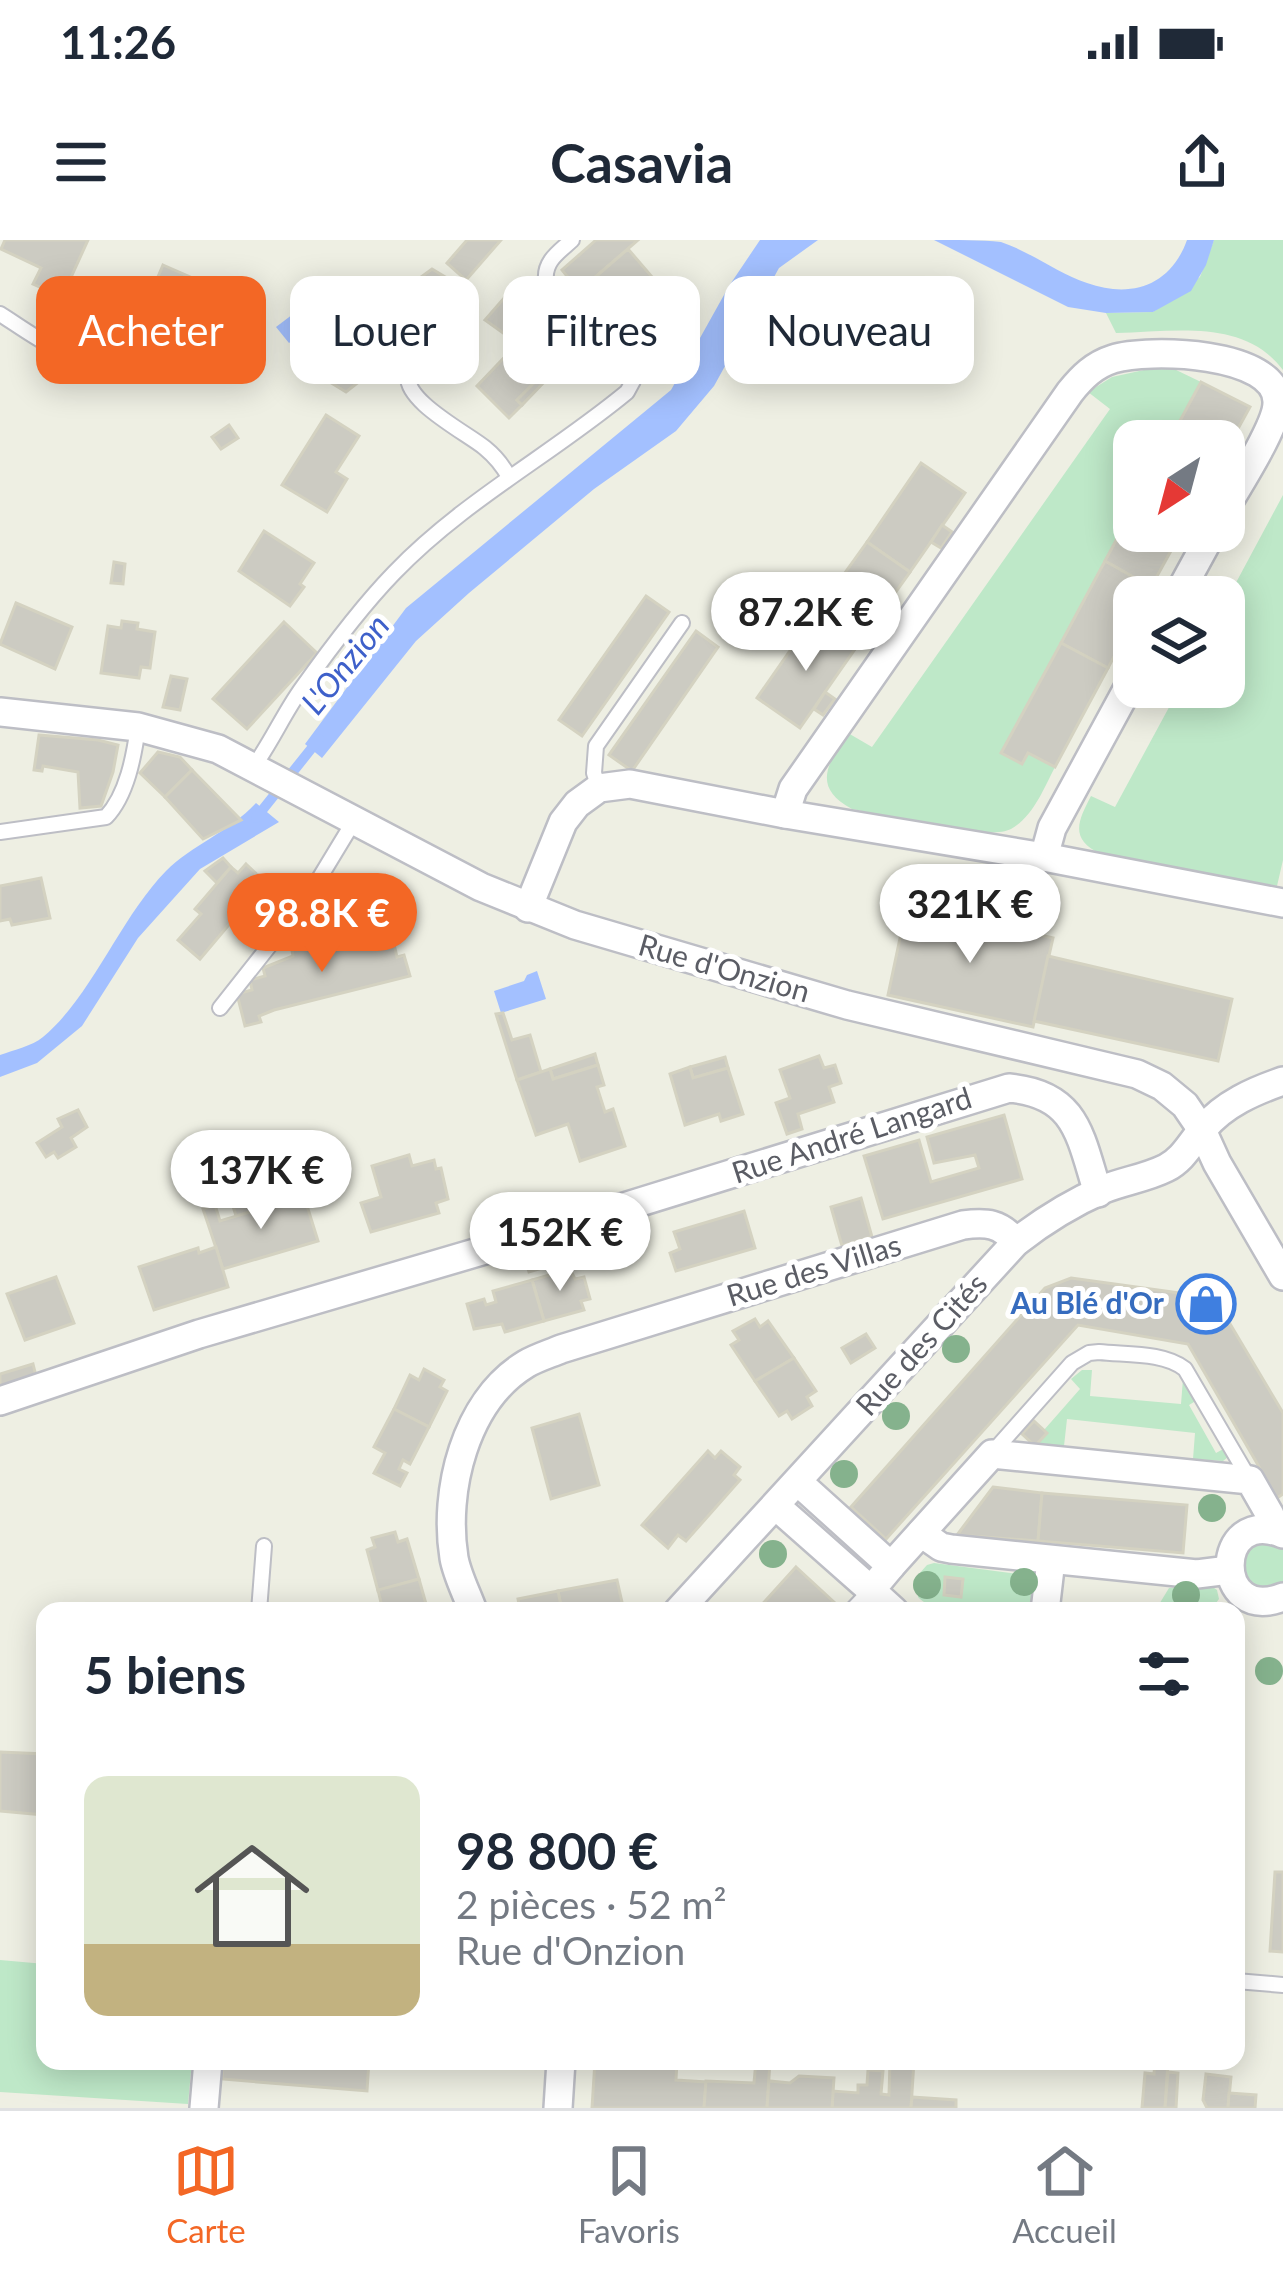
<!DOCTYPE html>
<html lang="fr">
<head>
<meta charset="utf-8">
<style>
	body { margin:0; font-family:Lato,sans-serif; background:#f2f2f3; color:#1f2937; height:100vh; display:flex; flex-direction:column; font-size:45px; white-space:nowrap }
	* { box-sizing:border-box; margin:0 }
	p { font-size:39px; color:#747a83 }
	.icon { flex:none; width:66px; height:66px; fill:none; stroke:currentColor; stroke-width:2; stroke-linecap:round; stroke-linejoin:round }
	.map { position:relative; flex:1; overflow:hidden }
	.details { position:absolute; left:36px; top:1362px; width:1209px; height:468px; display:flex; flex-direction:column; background:#fff; border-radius:24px; box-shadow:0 6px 30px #0003 }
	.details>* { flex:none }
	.banner { position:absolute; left:36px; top:36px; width:1212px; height:108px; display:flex; gap:24px }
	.needle { width:78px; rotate:216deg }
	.fabs { position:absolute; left:1113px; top:180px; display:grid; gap:24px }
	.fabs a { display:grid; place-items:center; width:132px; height:132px; border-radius:24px; background:#fff; box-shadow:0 6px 30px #0003; font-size:60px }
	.price { position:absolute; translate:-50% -102px; padding:0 27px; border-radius:42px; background:#fff; color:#222; font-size:39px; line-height:78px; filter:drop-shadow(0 3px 6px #0008) }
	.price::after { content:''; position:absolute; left:50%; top:72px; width:36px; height:27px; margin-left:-18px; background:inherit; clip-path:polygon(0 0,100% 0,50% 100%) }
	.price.selected { background:#f36725; color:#fff }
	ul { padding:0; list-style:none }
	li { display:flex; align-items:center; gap:36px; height:300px; padding:0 48px }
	li span { display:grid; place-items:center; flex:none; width:336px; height:240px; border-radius:24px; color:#555 }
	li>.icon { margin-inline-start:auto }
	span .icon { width:144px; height:144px; fill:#fffc; stroke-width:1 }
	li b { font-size:51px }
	h2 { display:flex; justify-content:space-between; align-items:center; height:144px; padding:0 48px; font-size:51px }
	.pill { padding:0 42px; border-radius:24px; background:#fff; box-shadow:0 6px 30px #0003; font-size:42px; line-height:108px }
	.pill.selected { background:#f36725; color:#fff }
	.status { display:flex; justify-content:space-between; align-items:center; height:84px; padding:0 60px; background:#fff; direction:ltr }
	.status svg { height:33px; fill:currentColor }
	header { display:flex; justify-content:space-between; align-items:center; height:156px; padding:0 48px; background:#fff; font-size:54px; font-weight:700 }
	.tab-bar { display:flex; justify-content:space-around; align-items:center; height:168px; border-top:3px solid #e0e1e3; background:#fff; font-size:33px; color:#747a83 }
	.tab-bar a { display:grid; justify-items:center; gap:6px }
	.tab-bar .selected { color:#f36725 }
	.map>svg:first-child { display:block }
	.green { fill:#bee8c8 }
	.water { fill:#a3c0ff }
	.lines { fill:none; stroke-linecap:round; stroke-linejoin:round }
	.stream { stroke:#a3c0ff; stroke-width:10 }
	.building { fill:#cccbc2; stroke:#d4d2c1; stroke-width:3 }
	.service-casing { stroke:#bdbec5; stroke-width:18 }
	.minor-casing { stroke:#bdbec5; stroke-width:32 }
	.service { stroke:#fff; stroke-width:14 }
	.minor { stroke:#fff; stroke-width:27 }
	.tree { fill:#85b28d }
	.labels { text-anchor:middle; stroke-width:10; stroke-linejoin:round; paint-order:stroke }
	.street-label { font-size:30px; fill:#5b5d65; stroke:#fff }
	.shop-label { font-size:30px; font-weight:bold; fill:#366cbe; stroke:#fff; text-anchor:end }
	.water-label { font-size:33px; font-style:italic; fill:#3e60ca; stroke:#fff }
</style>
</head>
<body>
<div class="status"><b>11:26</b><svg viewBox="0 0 49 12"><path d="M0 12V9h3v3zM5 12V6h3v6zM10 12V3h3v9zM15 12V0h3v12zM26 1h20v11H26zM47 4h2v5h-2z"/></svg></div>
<header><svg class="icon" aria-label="menu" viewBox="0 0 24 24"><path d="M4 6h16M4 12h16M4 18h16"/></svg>Casavia<svg class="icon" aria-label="share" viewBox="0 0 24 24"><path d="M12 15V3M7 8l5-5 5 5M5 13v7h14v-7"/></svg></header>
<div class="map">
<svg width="1283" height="1868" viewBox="0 0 1283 1868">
	<rect width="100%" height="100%" fill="#eeefe3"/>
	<g class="green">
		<path d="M1214,0H1283V130C1244,78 1174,92 1116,93L1106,73L1153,72L1200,37Z"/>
		<path d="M1153,128H1172L1201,142L1169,201H1134V267L1002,512L1022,524L1028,513L1055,527C1044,548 1033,577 1011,589C986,602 884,575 852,569C811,547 828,523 848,493L872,507L1110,169L1088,152L1112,137Z"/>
		<path d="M1283,255V620L1277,646L1101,614C1069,599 1078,581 1091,556L1115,567L1180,447H1224V365Z"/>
		<polygon points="1082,1130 1092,1130 1090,1156 1181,1164 1183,1139 1199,1159 1189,1165 1216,1213 1227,1207 1228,1217 1223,1221 1193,1219 1195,1193 1067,1179 1064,1206 1038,1203 1046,1193 1044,1190 1080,1149 1071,1139"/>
		<polygon points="1260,1300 1283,1306 1283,1344 1265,1352 1243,1340 1240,1316"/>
		<path d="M934,1323L1026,1335L1035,1340L1036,1344L1033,1371C1003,1371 937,1379 918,1357V1335L927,1325Z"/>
		<polygon points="1211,1346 1217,1350 1219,1359 1210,1371 1155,1371 1169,1348"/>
		<polygon points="0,1720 45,1724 45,1821 192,1821 188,1864 0,1852"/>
	</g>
	<g class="water">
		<polygon points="760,0 818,0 779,28 714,146 676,191 594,249 469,353 416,401 322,518 305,504 406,368 671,150 729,46"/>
		<path d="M934,0C954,0 982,0 1001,2C1031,12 1057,33 1087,43C1132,59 1171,45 1187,0H1214L1206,25L1191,51L1153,72L1106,73L1068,67Z"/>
		<polygon points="313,59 326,75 289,103 276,87"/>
		<path d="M256,563L279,582L200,629L138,698L82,786L37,823L0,837V815C14,810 32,806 43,797C92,756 120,678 166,631C192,605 229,592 256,563Z"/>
		<polygon points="537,731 546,759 501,773 494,751 524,741 527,735"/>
	</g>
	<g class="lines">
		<polyline class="stream" points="256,578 319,499"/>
	</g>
	<g class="building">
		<polygon points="5,0 88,0 62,57 33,44 41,28 1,9"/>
		<polygon points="467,0 501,0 466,40 447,23"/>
		<polygon points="596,0 638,0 579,51 562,30"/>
		<polygon points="628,9 665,52 634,80 609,51 604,55 592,40"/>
		<polygon points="163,25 204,43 177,108 135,91"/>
		<polygon points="432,29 460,46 423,75 432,87 397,113 369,75"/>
		<polygon points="518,42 537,61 506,95 485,80"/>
		<polygon points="369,75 397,113 364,138 335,101"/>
		<polygon points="516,105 544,133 517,160 522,165 509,178 477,146"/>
		<polygon points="349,126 360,141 346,152 328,141"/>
		<polygon points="544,133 549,137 522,165 517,160"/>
		<polygon points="1201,142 1250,167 1224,214 1224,201 1169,201"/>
		<polygon points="326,175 359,196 336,232 347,239 327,272 282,245"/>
		<polygon points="229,185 238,198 221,209 212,197"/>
		<polygon points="921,223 965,253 910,332 867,302"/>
		<polygon points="1134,267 1134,291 1182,291 1151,347 1105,321"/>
		<polygon points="942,285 952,292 941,308 931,302"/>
		<polygon points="264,291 314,323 300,344 304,347 290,366 239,331"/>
		<polygon points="867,302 910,332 855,409 812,379"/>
		<polygon points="1105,321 1151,347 1146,357 1134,357 1134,379 1108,428 1061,403"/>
		<polygon points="114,322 125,324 123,344 111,343"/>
		<polygon points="646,356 669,372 582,496 559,480"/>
		<polygon points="16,363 72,387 55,429 0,404"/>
		<polygon points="888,363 898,370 886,386 877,379"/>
		<polygon points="812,379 855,409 800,488 757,458"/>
		<polygon points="122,381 138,383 137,389 155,392 150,428 141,427 139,438 101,433 108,386 121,388"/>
		<polygon points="284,382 317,413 247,489 213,459"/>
		<polygon points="696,391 718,407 632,531 609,515"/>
		<polygon points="1061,403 1108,428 1055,527 1028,513 1022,524 1001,513"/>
		<polygon points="171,436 187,439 180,470 163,467"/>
		<polygon points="825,452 835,459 823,475 814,469"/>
		<polygon points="39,495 98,500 118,505 113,532 101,566 80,568 78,532 43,526 42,531 34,530"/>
		<polygon points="158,512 180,517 192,530 165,557 140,533"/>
		<polygon points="192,530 241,580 203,599 165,557"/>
		<polygon points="223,618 231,627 217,643 205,631"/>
		<polygon points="246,624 265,642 200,719 178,700 201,674 195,669 231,627 238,633"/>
		<polygon points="41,638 50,678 12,685 10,679 0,681 0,646"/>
		<polygon points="907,665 1053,698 1033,787 888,755"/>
		<polygon points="359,693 361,703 392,695 397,717 404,715 410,736 274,770 259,776 261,782 245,786 237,754 252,750 250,740 265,736 263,728 293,716 292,710 310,705 312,715 326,712 325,708 342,704 341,698"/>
		<polygon points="1048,716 1232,759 1218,821 1034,781"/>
		<polygon points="503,773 512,800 530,795 541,832 517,840 496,774"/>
		<polygon points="595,814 598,825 553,839 550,829"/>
		<polygon points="819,816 824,828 835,825 841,843 829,847 834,862 798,874 802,889 787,894 776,863 790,858 780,830"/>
		<polygon points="725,817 728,828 693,838 690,827"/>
		<polygon points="598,825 604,845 597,847 605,872 613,869 625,906 580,921 568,884 536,895 517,840 550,829 553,839"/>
		<polygon points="690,827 693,838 728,828 743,874 721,881 719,874 685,885 670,834"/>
		<polygon points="78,870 87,887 71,898 76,907 58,918 54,912 46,917 37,903 62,887 58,879"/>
		<polygon points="1004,875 1022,939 883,979 864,916 919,900 931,942 979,928 975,915 934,923 927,897"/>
		<polygon points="409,915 412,926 434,920 436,929 441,928 448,959 436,963 439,973 371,992 361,963 381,957 372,926"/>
		<polygon points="283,917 294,924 304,956 236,976 224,937"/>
		<polygon points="304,956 318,1001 223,1029 203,969 215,965 220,981"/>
		<polygon points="861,958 872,997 842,1006 831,967"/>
		<polygon points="744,971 755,1008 676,1031 670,1013 680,1009 674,992"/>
		<polygon points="553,1006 559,1023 529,1032 524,1015"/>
		<polygon points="216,1007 228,1047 154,1070 139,1027 198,1008 199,1013"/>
		<polygon points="570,1029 575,1039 584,1037 590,1059 581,1061 584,1070 544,1081 532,1040"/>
		<polygon points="56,1037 74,1083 25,1100 7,1054"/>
		<polygon points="1071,1038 1201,1056 1220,1067 1283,1173 1283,1254 1277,1258 1188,1104 1078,1085 886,1299 851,1267 1045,1048"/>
		<polygon points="532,1040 544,1081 505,1092 502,1084 474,1089 467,1064 484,1059 486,1065 496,1062 493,1051"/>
		<polygon points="755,1079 760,1087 768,1081 794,1118 755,1141 731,1105 739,1100 733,1091"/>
		<polygon points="866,1094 875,1108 851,1123 842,1108"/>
		<polygon points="794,1118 816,1151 807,1157 812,1166 792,1179 787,1171 779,1176 755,1141"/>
		<polygon points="33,1124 36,1136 0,1148 0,1134"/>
		<polygon points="424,1129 444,1140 440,1147 447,1151 429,1187 394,1169 410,1135 419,1140"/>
		<polygon points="394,1169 429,1187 410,1224 403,1220 399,1229 407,1233 400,1246 374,1233 385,1213 374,1207"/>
		<polygon points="579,1174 599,1245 551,1259 532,1188"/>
		<polygon points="1034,1181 1047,1193 1035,1206 1022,1194"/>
		<polygon points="708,1211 715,1218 721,1211 740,1227 734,1235 740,1240 686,1301 678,1295 668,1308 642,1285"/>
		<polygon points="993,1247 1042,1253 1038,1301 957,1295"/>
		<polygon points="1042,1253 1187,1265 1183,1313 1038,1301"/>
		<polygon points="395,1292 398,1302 407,1299 419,1339 378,1351 367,1310 375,1307 372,1298"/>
		<polygon points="796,1327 835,1363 827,1371 756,1371"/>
		<polygon points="945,1337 963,1339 961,1357 944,1355"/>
		<polygon points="419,1339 428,1371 383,1371 378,1350"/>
		<polygon points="617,1340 624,1371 562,1371 558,1351"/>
		<polygon points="558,1351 562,1371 511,1371 520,1370 518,1359"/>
		<polygon points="0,1512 45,1514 45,1575 0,1571"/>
		<polygon points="1275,1632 1283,1632 1283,1712 1270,1711"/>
		<polygon points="223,1821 369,1821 367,1851 222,1839"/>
		<polygon points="595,1821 677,1821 676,1840 706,1842 704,1868 592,1868"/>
		<polygon points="756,1821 770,1821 767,1868 704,1868 706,1841 754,1843"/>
		<polygon points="890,1821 914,1821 911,1868 832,1868 833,1851 858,1853 858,1845 867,1845 868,1830 883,1831 881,1854 889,1855"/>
		<polygon points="1155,1821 1168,1821 1165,1868 1142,1868 1145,1833 1154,1834"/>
		<polygon points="1168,1832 1178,1833 1176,1868 1165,1868"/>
		<polygon points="1206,1834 1231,1837 1228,1868 1207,1868 1203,1860"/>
		<polygon points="799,1836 834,1838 832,1868 767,1868 769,1841 790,1843"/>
		<polygon points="1229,1853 1256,1855 1255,1868 1228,1868"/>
		<polygon points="912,1857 956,1860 956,1868 911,1868"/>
	</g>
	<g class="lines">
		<g class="service-casing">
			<g id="service">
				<path d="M0,74C20,86 72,127 95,115C105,109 113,95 120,86"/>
				<path d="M436,107C427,113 413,121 409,132C399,159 467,193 485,208C496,217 503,226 509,237"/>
				<path d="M254,526C272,501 284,473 302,448C329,410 362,366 394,333C463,261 551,215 627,152L633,141L628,117L546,40C544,21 559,12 572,0"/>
				<polyline points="599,548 594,533 596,506 682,383"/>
				<path d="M0,592L106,577C127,555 134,516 138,487"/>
				<polyline points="220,768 308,657 354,581"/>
				<path d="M993,1212L1072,1123L1089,1113L1099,1112C1126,1115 1164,1112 1185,1129L1250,1240"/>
				<polyline points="259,1371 264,1306"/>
				<polyline points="851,1371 871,1350"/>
				<polyline points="1236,1741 1283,1745"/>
			</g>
		</g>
		<g class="minor-casing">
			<g id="minor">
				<polyline points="1177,357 1213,291"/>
				<polyline points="0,472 138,487 218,509 481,647 575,685 847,765 1137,834 1162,846 1185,865 1202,890 1217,923 1283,1036"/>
				<path d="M785,574L793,549L1070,152C1082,137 1094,125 1113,119C1146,108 1279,111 1277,163C1277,186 1237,247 1224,270"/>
				<polyline points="1044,617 1052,588 1134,437"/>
				<polyline points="528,668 563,582 577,564 599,548 630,544 785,574 1044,617 1283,663"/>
				<path d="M0,1161L199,1094L485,1010L1009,848C1077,854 1080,896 1098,953"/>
				<polyline points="798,1242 891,1326 871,1350 894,1371"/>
				<polyline points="776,1266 871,1350"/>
				<polyline points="921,1293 941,1307 951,1309 1197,1334 1229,1330"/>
				<path d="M1283,1294C1213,1265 1212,1385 1283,1357"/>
				<polyline points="891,1326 992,1214 1250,1240 1270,1275 1272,1289"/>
				<path d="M473,1371C467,1354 457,1335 454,1318C443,1251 465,1161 526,1124C536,1118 549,1114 561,1109L963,985C987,982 1000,983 1016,1002"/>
				<path d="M678,1371L1016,1002C1043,981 1072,963 1104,949C1124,941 1146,938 1166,928C1184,919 1191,902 1204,888C1224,864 1254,851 1283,841"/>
				<polyline points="1045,1371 1051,1320"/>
				<polyline points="204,1868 208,1821"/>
				<polyline points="558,1868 561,1821"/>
			</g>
		</g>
		<use href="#service" class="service"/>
		<use href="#minor" class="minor"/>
	</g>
	<g class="tree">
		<circle cx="956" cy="1109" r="14"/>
		<circle cx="896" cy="1176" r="14"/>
		<circle cx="844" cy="1234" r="14"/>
		<circle cx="1212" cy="1268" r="14"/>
		<circle cx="773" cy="1314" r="14"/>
		<circle cx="1024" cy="1342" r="14"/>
		<circle cx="927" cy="1345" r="14"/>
		<circle cx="1186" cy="1355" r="14"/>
		<circle cx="1269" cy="1431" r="14"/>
	</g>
	<defs>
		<g id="shop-ring" transform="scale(3)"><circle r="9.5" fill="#fff" stroke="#3f7fe0" stroke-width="1.5"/><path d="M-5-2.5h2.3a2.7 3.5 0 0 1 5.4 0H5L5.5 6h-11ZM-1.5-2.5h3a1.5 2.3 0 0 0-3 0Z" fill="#3f7fe0"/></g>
	</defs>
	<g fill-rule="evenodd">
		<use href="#shop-ring" x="1206" y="1064"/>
	</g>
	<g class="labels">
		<g class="street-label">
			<text transform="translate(724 729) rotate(16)" y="10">Rue d'Onzion</text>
			<text transform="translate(852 896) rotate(-18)" y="10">Rue André Langard</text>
			<text transform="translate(814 1031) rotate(-17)" y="10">Rue des Villas</text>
			<text transform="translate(922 1105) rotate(-48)" y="10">Rue des Cités</text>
		</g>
		<g class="shop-label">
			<text x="1164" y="1074">Au Blé d'Or</text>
		</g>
		<g class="water-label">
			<text transform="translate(345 424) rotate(-51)" y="12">L'Onzion</text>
		</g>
	</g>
</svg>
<div class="fabs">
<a><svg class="needle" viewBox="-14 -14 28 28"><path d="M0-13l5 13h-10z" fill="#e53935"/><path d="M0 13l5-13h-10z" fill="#747a83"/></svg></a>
<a><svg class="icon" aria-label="layers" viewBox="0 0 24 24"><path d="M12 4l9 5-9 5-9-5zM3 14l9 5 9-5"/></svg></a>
</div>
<b class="price" style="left:806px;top:434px">87.2K €</b>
<b class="price" style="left:970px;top:726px">321K €</b>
<b class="price selected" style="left:322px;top:735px">98.8K €</b>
<b class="price" style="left:261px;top:992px">137K €</b>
<b class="price" style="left:560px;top:1054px">152K €</b>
<div class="banner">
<a class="pill selected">Acheter</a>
<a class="pill">Louer</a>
<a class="pill">Filtres</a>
<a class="pill">Nouveau</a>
</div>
<section class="details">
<h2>5 biens<svg class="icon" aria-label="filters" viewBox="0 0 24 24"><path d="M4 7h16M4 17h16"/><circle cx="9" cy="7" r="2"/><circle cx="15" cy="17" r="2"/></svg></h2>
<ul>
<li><span style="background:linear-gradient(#dfe7d0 70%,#c2b280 0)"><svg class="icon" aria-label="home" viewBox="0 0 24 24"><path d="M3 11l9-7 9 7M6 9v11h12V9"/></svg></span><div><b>98 800 €</b><p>2 pièces · 52 m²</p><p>Rue d'Onzion</p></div></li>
</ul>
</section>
</div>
<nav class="tab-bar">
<a class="selected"><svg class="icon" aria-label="map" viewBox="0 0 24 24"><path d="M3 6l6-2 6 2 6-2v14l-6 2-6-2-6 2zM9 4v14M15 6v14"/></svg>Carte</a>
<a><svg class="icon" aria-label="saved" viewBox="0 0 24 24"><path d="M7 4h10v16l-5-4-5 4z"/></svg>Favoris</a>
<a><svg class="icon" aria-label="home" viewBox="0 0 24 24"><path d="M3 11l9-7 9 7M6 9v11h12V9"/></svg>Accueil</a>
</nav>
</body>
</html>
